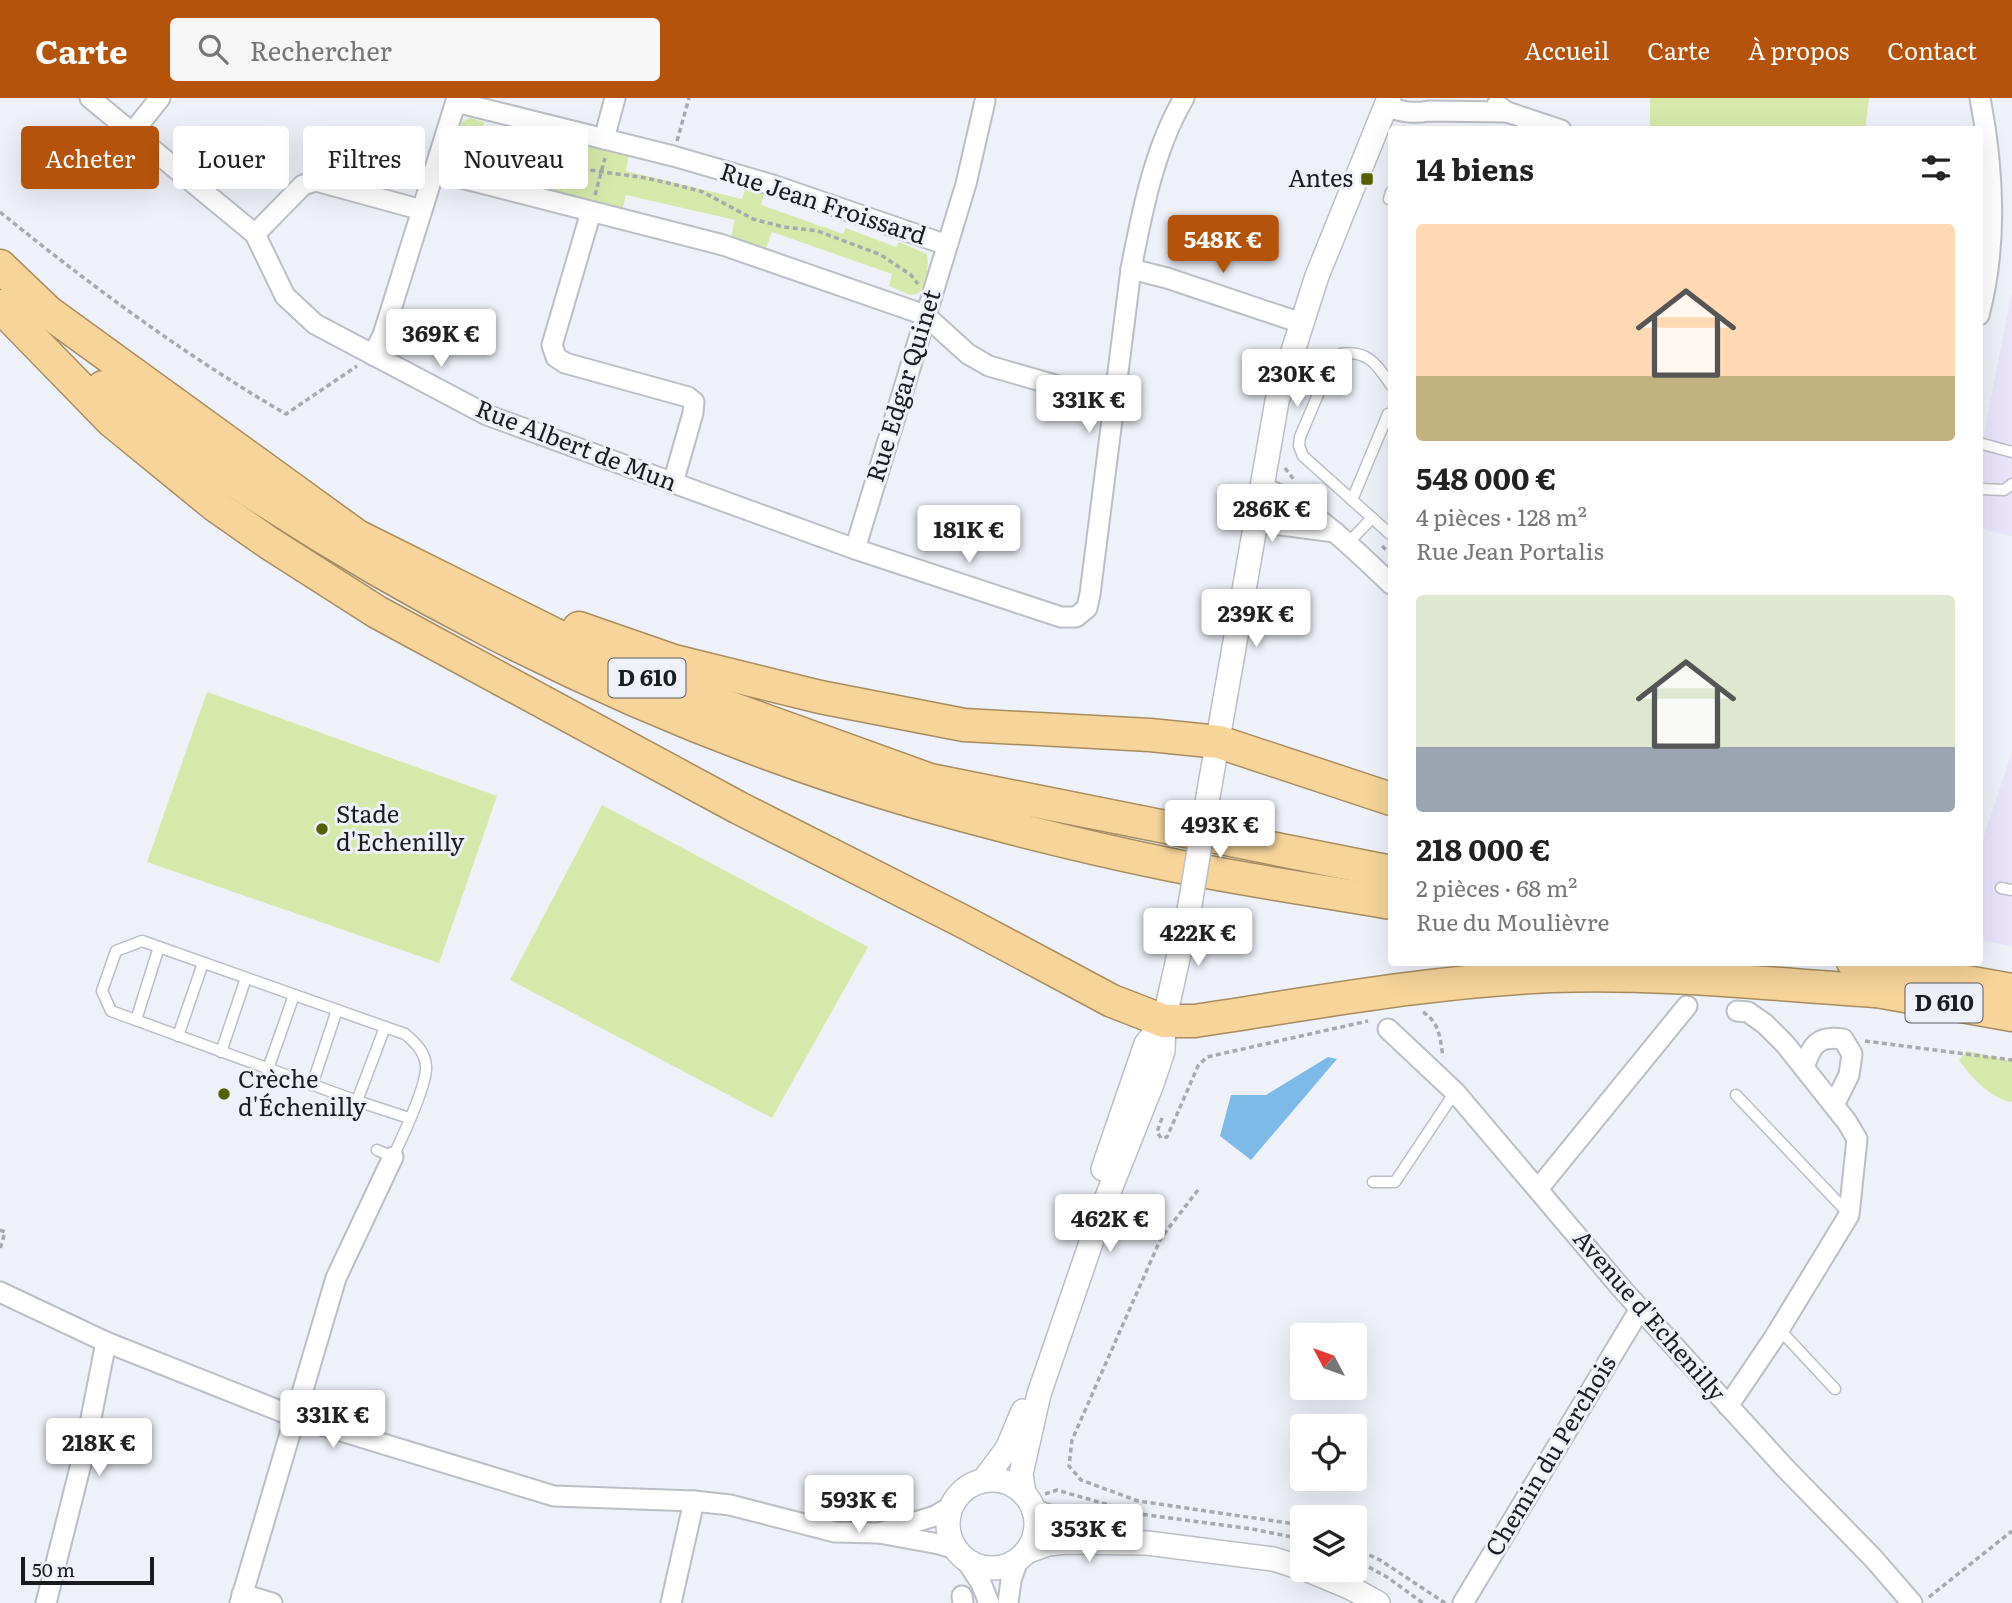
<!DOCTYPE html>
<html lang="fr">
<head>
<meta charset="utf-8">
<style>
	body { margin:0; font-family:Literata,serif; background:#f6f6f6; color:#222; height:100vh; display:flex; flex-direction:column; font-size:26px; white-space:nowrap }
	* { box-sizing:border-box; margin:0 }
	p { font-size:23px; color:#767676 }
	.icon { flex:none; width:38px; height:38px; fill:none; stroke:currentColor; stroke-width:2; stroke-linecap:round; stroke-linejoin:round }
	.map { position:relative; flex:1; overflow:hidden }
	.panel { position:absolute; left:1388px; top:28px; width:595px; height:840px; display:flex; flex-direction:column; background:#fff; border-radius:7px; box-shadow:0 7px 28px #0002 }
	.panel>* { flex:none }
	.hud { position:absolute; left:21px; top:28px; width:665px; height:63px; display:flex; gap:14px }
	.needle { width:46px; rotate:311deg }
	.controls { position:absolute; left:1290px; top:1225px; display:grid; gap:14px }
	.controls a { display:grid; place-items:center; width:77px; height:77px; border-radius:7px; background:#fff; box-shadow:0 7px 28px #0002; font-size:35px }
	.scale { position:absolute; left:21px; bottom:18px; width:133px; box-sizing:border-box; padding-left:7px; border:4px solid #1b1c1f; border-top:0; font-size:19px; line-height:24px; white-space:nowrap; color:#1b1c1f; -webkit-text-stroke:5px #eef1f8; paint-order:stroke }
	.price { position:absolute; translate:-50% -60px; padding:0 16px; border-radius:7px; background:#fff; color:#222; font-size:23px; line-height:46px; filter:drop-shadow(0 2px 4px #0008) }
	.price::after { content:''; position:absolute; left:50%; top:42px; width:21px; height:16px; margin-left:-10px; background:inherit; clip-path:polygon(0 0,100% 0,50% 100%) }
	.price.selected { background:#b45309; color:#fff }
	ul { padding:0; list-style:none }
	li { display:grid; align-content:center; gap:14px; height:371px; padding:0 28px }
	li span { display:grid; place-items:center; height:217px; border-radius:7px; color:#555 }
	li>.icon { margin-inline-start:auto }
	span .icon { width:126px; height:126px; fill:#fffc; stroke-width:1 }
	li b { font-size:30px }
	h2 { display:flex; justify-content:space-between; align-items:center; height:84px; padding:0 28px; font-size:30px }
	.tag { padding:0 24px; border-radius:7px; background:#fff; box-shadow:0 7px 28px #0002; font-size:24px; line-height:63px }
	.tag.selected { background:#b45309; color:#fff }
	header { display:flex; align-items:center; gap:42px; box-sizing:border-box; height:98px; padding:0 35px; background:#b45309; color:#fff }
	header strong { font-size:33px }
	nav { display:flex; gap:38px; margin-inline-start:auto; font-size:24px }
	.search { width:490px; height:63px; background:#f6f6f6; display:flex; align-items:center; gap:18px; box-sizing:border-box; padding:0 24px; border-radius:7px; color:#767676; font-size:26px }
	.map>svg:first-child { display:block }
	.industrial { fill:#e9e4fa }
	.green { fill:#d6e9ab }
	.water { fill:#7ebae7 }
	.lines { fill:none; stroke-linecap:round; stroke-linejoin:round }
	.service-casing { stroke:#bbbec4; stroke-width:13 }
	.minor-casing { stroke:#bbbec4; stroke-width:23 }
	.tertiary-casing { stroke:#bbbec4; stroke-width:26 }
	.trunk-casing { stroke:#a78c5f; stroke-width:35 }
	.path { stroke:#a7a9af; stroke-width:3.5; stroke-dasharray:5 3.5; stroke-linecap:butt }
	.service { stroke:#fff; stroke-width:10 }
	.minor { stroke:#fff; stroke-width:19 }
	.tertiary { stroke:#fff; stroke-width:23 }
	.trunk { stroke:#f6d49a; stroke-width:32 }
	.tertiary-bridge-casing { stroke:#bbbec4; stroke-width:26; stroke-linecap:butt }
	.tertiary-bridge { stroke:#fff; stroke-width:23 }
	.poi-dot { fill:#556100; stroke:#eef1f8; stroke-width:2.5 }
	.labels { text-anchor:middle; stroke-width:6; stroke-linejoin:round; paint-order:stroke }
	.shield { fill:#eef1f8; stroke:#5a5c60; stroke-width:2 }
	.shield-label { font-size:23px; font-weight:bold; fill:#1b1c1f }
	.poi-label { font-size:24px; fill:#1b1c1f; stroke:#eef1f8; text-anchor:start }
	.street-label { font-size:24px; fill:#1b1c1f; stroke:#eef1f8 }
</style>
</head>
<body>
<header>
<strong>Carte</strong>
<div class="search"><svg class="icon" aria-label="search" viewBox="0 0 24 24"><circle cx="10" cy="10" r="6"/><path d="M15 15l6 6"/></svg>Rechercher</div>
<nav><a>Accueil</a><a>Carte</a><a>À propos</a><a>Contact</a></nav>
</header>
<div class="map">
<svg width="2012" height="1505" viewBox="0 0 2012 1505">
	<rect width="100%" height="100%" fill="#eef1f8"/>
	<g class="industrial">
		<polygon points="2012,193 2012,438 1979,430 1979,361"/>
		<polygon points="2012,655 2012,848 1979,842 1979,752"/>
	</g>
	<g class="green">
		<polygon points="1650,0 1869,0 1865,31 1650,32"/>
		<path d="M470,20L484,24L481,35L584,62L590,46L629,56L626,73L742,101L747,86L765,92L761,107L843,136L846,130L896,149L899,144L927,156C929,169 927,183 919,195L910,197L889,188L892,176L772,134L766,150L731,139L735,122L626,97L622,113L543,93L547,77L476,57L472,70L460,67L452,60L462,24Z"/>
		<polygon points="207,594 497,698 439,865 147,764"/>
		<polygon points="602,707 868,849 772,1020 510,882"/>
		<path d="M1967,953L2012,963V1004C1991,1001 1971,979 1959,962Z"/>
	</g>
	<polygon class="water" points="1328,959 1337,961 1251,1062 1220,1038 1231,997 1266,997"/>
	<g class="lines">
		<g class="service-casing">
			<g id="service">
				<polyline points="1391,94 1389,101 1391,102"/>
				<path d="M1391,287C1378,268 1368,251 1341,256L1330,268L1300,339L1299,348L1303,358L1390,436L1391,433"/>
				<polyline points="1979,345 2012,354"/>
				<polyline points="1979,391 2004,392 2012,386"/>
				<polyline points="1352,402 1388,316 1391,316"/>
				<polyline points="1348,445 1372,420"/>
				<polyline points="2001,790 2012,792"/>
				<polyline points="136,922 159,849"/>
				<polyline points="178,938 203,865"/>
				<polyline points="221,954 246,880"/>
				<polyline points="268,971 294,897"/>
				<polyline points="312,987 337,912"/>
				<polyline points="1736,997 1849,1116"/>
				<polyline points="357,1003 385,929"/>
				<path d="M377,1052L393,1059C403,1038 424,994 426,972C427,956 416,945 405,936L142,843L116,853L102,893L111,913L357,1003L409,1020"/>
				<polyline points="1373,1084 1395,1084 1455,994"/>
				<polyline points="1779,1231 1835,1291"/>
			</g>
		</g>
		<g class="minor-casing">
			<g id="minor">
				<path d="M90,0L255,136L285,198L315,226L487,317L855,451L1061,519H1076L1087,510L1090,496L1131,171C1142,114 1154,51 1184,0"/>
				<polyline points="456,4 673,58 773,87 947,147"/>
				<polyline points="1497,7 1507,14 1561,32"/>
				<path d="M1386,8C1401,14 1413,16 1429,13L1507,14"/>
				<polyline points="132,35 160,0"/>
				<polyline points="604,41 615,0"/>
				<polyline points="434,73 723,147 925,217 968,256 989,268 1114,304"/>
				<polyline points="591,114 552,247 556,259 565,265 688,299 694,304 693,315 673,385"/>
				<polyline points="255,136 303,87 316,83 422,112"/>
				<polyline points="1131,171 1167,180 1301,225"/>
				<path d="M1979,217C1998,145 1994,72 1980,0"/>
				<polyline points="373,257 383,237 457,0"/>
				<path d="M1262,389C1313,409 1352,449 1391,486"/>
				<polyline points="1256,424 1335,434"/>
				<polyline points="855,451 966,86 985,3"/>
				<polyline points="1388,931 1455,994 1622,1191 1786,1371 1873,1460 1912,1505"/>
				<path d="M1804,970C1811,948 1817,937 1843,941L1852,956L1849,977L1834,1007"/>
				<polyline points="1538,1091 1687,908"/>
				<polyline points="0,1194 106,1244 295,1319 554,1398 694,1403 730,1407 835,1434 879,1435"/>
				<polyline points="1728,1308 1774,1240 1849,1117 1857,1041 1847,1024 1785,946 1765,926 1748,914 1737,913"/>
				<polyline points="952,1408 935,1418 879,1435 939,1446 955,1451"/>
				<polyline points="966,1462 981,1485 989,1505"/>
				<polyline points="242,1496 272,1505"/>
				<polyline points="962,1498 963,1505"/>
				<polyline points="46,1505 86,1346 106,1244"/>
				<polyline points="240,1505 336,1180 393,1059"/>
				<polyline points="671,1505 694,1403"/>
				<polyline points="1008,1505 1011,1482 1018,1462"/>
				<polyline points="1463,1505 1640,1211"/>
			</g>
		</g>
		<g class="tertiary-casing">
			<g id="tertiary">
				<polyline points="1206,710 1277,303 1317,178 1389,0"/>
				<polyline points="1103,1071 1146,946 1164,923"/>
				<circle cx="992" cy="1426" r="44"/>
				<polyline points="983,1383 1007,1351 1023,1313"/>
				<polyline points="1024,1396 1021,1376 1039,1296 1105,1104 1152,986 1163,953 1164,923 1190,807"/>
				<polyline points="1034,1413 1072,1427 1103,1435"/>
				<polyline points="1026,1454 1048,1446 1065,1444 1147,1445 1273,1461 1302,1470"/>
				<polyline points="1308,1472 1351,1490 1378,1505"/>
			</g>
		</g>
		<g class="trunk-casing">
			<g id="trunk">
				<polyline points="0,168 48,214 357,438 628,573 930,682 1391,774"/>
				<path d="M0,208L112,323L216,408L269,445L377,514L739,710L966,825L1112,903L1164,923H1195C1314,905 1432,883 1552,878C1660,874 1768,886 1875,893"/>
				<path d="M103,289C346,473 622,618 915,704C997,727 1079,748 1162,765C1238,781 1315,792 1391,805"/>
				<polyline points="579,530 674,563 820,599 964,627 1150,637 1219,644 1391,701"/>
				<polyline points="1853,864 2012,892"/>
				<polyline points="1854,889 2012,917"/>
			</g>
		</g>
		<g class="path">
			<polyline points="464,29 487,45 526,63 646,80 681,88 703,94 753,121 784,129 818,133 881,157 911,177 918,186"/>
			<polyline points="677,43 689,0"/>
			<polyline points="595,97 605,60"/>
			<path d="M0,114C90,187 186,258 286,316L357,268"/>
			<polyline points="1285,370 1295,383"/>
			<polyline points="1382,448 1391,456"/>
			<path d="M1423,914C1440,925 1440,940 1443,959"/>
			<polyline points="1865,943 2012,962"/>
			<polyline points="1162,1020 1157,1034 1161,1040 1167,1039 1198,968 1207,959 1368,923"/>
			<polyline points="1198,1092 1161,1140 1072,1342 1069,1368 1081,1382 1138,1403 1302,1427"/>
			<polyline points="0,1132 5,1134 0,1151"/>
			<polyline points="1045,1396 1057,1392 1140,1416 1252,1431 1302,1441"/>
			<polyline points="1354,1450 1380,1462 1445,1505"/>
			<polyline points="1354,1461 1387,1479 1423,1505"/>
			<polyline points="1929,1499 2012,1433"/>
		</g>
		<use href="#service" class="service"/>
		<use href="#minor" class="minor"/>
		<use href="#tertiary" class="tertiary"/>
		<use href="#trunk" class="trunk"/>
		<g class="tertiary-bridge-casing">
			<polyline id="tertiary-bridge" points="1190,807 1206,710"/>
		</g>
		<use href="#tertiary-bridge" class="tertiary-bridge"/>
	</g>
	<g class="poi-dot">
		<rect x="1360" y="74" width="14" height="14" rx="3.5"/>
		<circle cx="322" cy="731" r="7"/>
		<circle cx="224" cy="996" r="7"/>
	</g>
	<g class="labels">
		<g class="shield">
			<rect x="608.5" y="560.5" width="77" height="39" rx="5"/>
			<rect x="1905.5" y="885.5" width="77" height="39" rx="5"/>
		</g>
		<g class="shield-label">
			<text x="647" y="588">D 610</text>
			<text x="1944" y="913">D 610</text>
		</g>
		<g class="poi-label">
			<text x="1353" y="89" text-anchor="end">Antes</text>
			<text x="336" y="725">Stade<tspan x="336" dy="28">d'Echenilly</tspan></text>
			<text x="238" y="990">Crèche<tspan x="238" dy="28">d'Échenilly</tspan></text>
		</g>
		<g class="street-label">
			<text transform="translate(823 106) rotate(18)" y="8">Rue Jean Froissard</text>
			<text transform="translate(904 288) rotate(-73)" y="8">Rue Edgar Quinet</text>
			<text transform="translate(576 348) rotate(21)" y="8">Rue Albert de Mun</text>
			<text transform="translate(1649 1218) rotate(49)" y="8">Avenue d'Echenilly</text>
			<text transform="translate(1551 1358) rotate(-59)" y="8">Chemin du Perchois</text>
		</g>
	</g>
</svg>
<div class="controls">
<a><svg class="needle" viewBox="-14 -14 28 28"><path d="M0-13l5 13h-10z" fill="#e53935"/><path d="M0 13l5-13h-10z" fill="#767676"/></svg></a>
<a><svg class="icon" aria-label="locate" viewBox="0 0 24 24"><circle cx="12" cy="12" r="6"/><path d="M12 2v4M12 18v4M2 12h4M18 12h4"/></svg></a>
<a><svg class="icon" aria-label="layers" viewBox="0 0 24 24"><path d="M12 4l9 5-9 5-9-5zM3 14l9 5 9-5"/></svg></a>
</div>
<div class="scale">50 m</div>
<b class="price selected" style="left:1223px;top:177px">548K €</b>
<b class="price" style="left:441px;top:271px">369K €</b>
<b class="price" style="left:1297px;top:311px">230K €</b>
<b class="price" style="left:1089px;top:337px">331K €</b>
<b class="price" style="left:1272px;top:446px">286K €</b>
<b class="price" style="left:969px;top:467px">181K €</b>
<b class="price" style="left:1256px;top:551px">239K €</b>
<b class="price" style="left:1220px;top:762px">493K €</b>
<b class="price" style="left:1198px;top:870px">422K €</b>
<b class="price" style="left:1110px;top:1156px">462K €</b>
<b class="price" style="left:333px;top:1352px">331K €</b>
<b class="price" style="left:99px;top:1380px">218K €</b>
<b class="price" style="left:859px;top:1437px">593K €</b>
<b class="price" style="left:1089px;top:1466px">353K €</b>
<div class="hud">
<a class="tag selected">Acheter</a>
<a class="tag">Louer</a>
<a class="tag">Filtres</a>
<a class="tag">Nouveau</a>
</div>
<section class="panel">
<h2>14 biens<svg class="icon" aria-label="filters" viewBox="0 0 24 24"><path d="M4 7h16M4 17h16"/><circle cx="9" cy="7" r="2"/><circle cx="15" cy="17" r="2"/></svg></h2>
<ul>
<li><span style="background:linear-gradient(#ffd9b3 70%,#c2b280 0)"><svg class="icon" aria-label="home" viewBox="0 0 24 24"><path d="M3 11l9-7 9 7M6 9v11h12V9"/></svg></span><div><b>548 000 €</b><p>4 pièces · 128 m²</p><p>Rue Jean Portalis</p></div></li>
<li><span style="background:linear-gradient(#dfe7d0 70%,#9aa5b1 0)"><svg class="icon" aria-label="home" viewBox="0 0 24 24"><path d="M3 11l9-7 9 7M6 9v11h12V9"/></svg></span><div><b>218 000 €</b><p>2 pièces · 68 m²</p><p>Rue du Moulièvre</p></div></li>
</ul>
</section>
</div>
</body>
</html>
